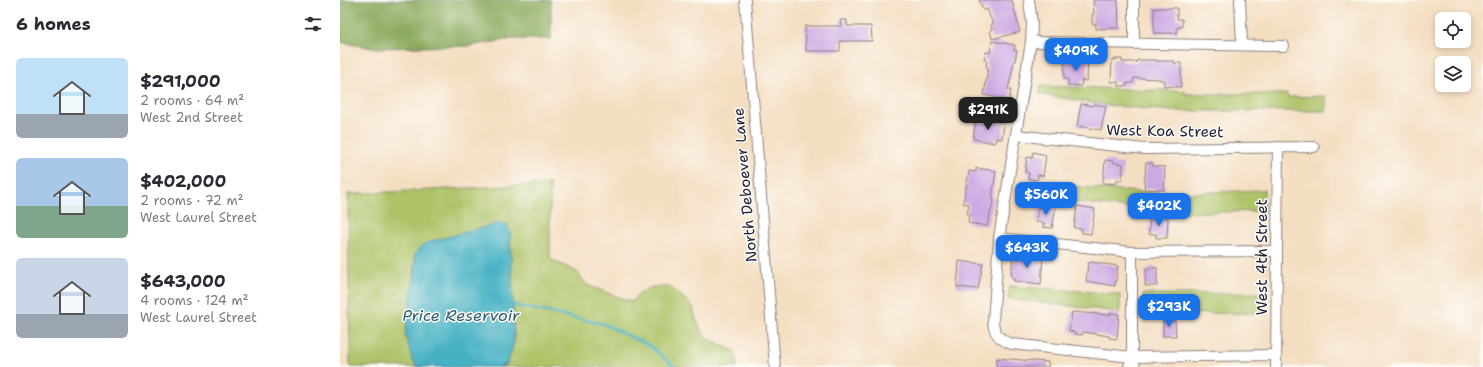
<!DOCTYPE html>
<html lang="en">
<head>
<meta charset="utf-8">
<style>
	body { margin:0; font-family:"Shantell Sans",sans-serif; background:#f7f7f7; color:#2b2b33; height:100vh; display:flex; flex-direction:column; font-size:15px; white-space:nowrap }
	* { box-sizing:border-box; margin:0 }
	p { font-size:13px; color:#7c7c81 }
	.icon { flex:none; width:22px; height:22px; fill:none; stroke:currentColor; stroke-width:2; stroke-linecap:round; stroke-linejoin:round }
	.map { position:relative; flex:1; overflow:hidden }
	.details { display:flex; flex-direction:column; background:#fff; width:340px }
	.details>* { flex:none }
	.tools { position:absolute; left:1095px; top:12px; display:grid; gap:8px }
	.tools a { display:grid; place-items:center; width:36px; height:36px; border-radius:6px; background:#fff; box-shadow:0 2px 6px #0003; font-size:20px }
	.price { position:absolute; translate:-50% -34px; padding:0 9px; border-radius:8px; background:#1a73e8; color:#fff; font-size:13px; line-height:26px; filter:drop-shadow(0 1px 2px #0008) }
	.price::after { content:''; position:absolute; left:50%; top:24px; width:12px; height:9px; margin-left:-6px; background:inherit; clip-path:polygon(0 0,100% 0,50% 100%) }
	.price.active { background:#222; color:#fff }
	ul { padding:0; list-style:none }
	li { display:flex; align-items:center; gap:12px; height:100px; padding:0 16px }
	li span { display:grid; place-items:center; flex:none; width:112px; height:80px; border-radius:6px; color:#555 }
	li>.icon { margin-inline-start:auto }
	span .icon { width:48px; height:48px; fill:#fffc; stroke-width:1 }
	li b { font-size:17px }
	h2 { display:flex; justify-content:space-between; align-items:center; height:48px; padding:0 16px; font-size:17px }
	main { display:flex; flex:1; min-height:0 }
	.map>svg:first-child { display:block }
	.green { fill:#aec367; stroke:#687251 }
	.forest { fill:#8aa95c; stroke:#56664c }
	.water { fill:#45b1c3; stroke:#346a7f }
	.lines { fill:none; stroke-linecap:round; stroke-linejoin:round }
	.stream { stroke:#45b1c3; stroke-width:2.5 }
	.building { fill:#cca9e2 }
	.minor-casing { stroke:#8b807e; stroke-width:12 }
	.minor { stroke:#fff; stroke-width:10 }
	.labels { text-anchor:middle; stroke-width:3; stroke-linejoin:round; paint-order:stroke }
	.street-label { font-size:15px; fill:#22223b; stroke:#fdfcf7 }
	.water-label { font-size:16px; font-style:italic; fill:#305b71; stroke:#fdfcf7 }
</style>
</head>
<body>
<main>
<section class="details">
<h2>6 homes<svg class="icon" aria-label="filters" viewBox="0 0 24 24"><path d="M4 7h16M4 17h16"/><circle cx="9" cy="7" r="2"/><circle cx="15" cy="17" r="2"/></svg></h2>
<ul>
<li><span style="background:linear-gradient(#bfe0f5 70%,#9aa5b1 0)"><svg class="icon" aria-label="home" viewBox="0 0 24 24"><path d="M3 11l9-7 9 7M6 9v11h12V9"/></svg></span><div><b>$291,000</b><p>2 rooms · 64 m²</p><p>West 2nd Street</p></div></li>
<li><span style="background:linear-gradient(#a9c7e8 60%,#7fa58c 0)"><svg class="icon" aria-label="home" viewBox="0 0 24 24"><path d="M3 11l9-7 9 7M6 9v11h12V9"/></svg></span><div><b>$402,000</b><p>2 rooms · 72 m²</p><p>West Laurel Street</p></div></li>
<li><span style="background:linear-gradient(#c9d6e8 70%,#9aa5b1 0)"><svg class="icon" aria-label="home" viewBox="0 0 24 24"><path d="M3 11l9-7 9 7M6 9v11h12V9"/></svg></span><div><b>$643,000</b><p>4 rooms · 124 m²</p><p>West Laurel Street</p></div></li>
</ul>
</section>
<div class="map">
<svg width="1143" height="367" viewBox="0 0 1143 367">
	<rect width="100%" height="100%" fill="#fdfcf7"/>
	<filter id="ink" filterUnits="userSpaceOnUse"><feTurbulence type="fractalNoise" baseFrequency=".025" numOctaves="2"/><feDisplacementMap in="SourceGraphic" scale="8" xChannelSelector="R" yChannelSelector="G"/><feConvolveMatrix kernelMatrix="1 2 1 2 8 2 1 2 1" color-interpolation-filters="sRGB"/></filter>
	<filter id="wash" filterUnits="userSpaceOnUse"><feTurbulence type="fractalNoise" baseFrequency=".012" numOctaves="4" result="noise"/><feDisplacementMap in="SourceGraphic" scale="16" xChannelSelector="R" yChannelSelector="G"/><feGaussianBlur stdDeviation="0.9" result="paint"/><feColorMatrix in="noise" values="0 0 0 0 0 0 0 0 0 0 0 0 0 0 0 0 0 1.4 0 .05"/><feComposite in="paint" operator="in"/></filter>
	<g filter="url(#wash)">
		<rect width="100%" height="100%" fill="#f4dec1"/>
		<g class="green">
			<polygon points="701,86 845,91 845,94 947,94 948,97 986,96 986,111 833,111 765,105 699,94"/>
			<polygon points="681,182 823,194 924,190 924,211 832,213 680,196"/>
			<polygon points="210,184 210,259 237,272 247,285 292,302 299,293 312,287 330,287 340,294 353,307 356,320 365,337 394,351 397,360 397,367 160,367 167,364 174,343 173,305 170,232 75,254 72,360 77,367 10,367 8,194"/>
			<polygon points="670,286 780,294 780,312 668,299"/>
			<polygon points="923,293 924,313 804,314 803,294"/>
		</g>
		<polygon class="forest" points="0,0 211,0 211,39 172,39 129,46 31,48 0,42"/>
		<polygon class="water" points="159,223 167,224 170,232 173,305 174,343 167,364 160,367 77,367 72,360 65,333 75,273 75,254 85,243"/>
		<g class="lines">
			<polyline class="stream" points="173,305 264,324 310,346 335,367"/>
		</g>
		<g id="blocks">
			<g class="building">
				<polygon points="639,0 672,0 680,32 652,39 650,30 652,29 651,25 653,24 647,9 643,10"/>
				<polygon points="753,0 778,0 779,28 756,29 756,24 752,24 752,14 754,14"/>
				<polygon points="814,8 837,8 837,19 842,19 842,27 837,27 837,33 814,33"/>
				<polygon points="500,20 507,20 507,26 531,26 532,41 500,41 500,51 466,51 465,26 501,26"/>
				<polygon points="652,41 675,45 674,50 677,50 675,61 674,61 668,90 671,90 669,100 644,95 648,67 646,66 647,60 644,60 646,52 650,53"/>
				<polygon points="775,59 782,59 782,62 797,62 797,60 816,60 816,61 834,61 834,63 841,63 841,87 824,86 824,80 820,80 820,79 794,78 793,83 787,83 787,86 778,86 778,82 771,82 772,60 775,60"/>
				<polygon points="731,60 748,60 747,81 742,80 741,86 728,85 728,79 724,79 724,62 731,62"/>
				<polygon points="741,104 753,106 753,104 766,106 761,130 737,126"/>
				<polygon points="636,118 664,123 662,139 656,138 655,143 633,139"/>
				<polygon points="693,152 706,155 703,176 698,175 697,180 688,179 689,173 685,172 687,157 692,158"/>
				<polygon points="765,160 774,161 774,163 783,164 782,180 777,180 776,184 763,183"/>
				<polygon points="806,163 813,163 813,166 825,167 824,190 804,189"/>
				<polygon points="636,168 656,171 652,198 654,199 647,226 628,223 629,215 627,215 629,204 623,203 629,171 636,172"/>
				<polygon points="704,204 716,206 712,228 703,227 704,223 696,222 698,207 704,208"/>
				<polygon points="737,206 755,209 751,234 742,233 742,229 734,228"/>
				<polygon points="815,216 828,217 827,238 816,238 816,234 809,234 810,217"/>
				<polygon points="679,255 703,257 701,284 674,281 675,278 672,278 672,275 671,275 673,256 679,257"/>
				<polygon points="619,261 643,264 638,289 617,287"/>
				<polygon points="751,262 778,266 775,286 746,281 748,263 751,263"/>
				<polygon points="810,267 817,268 817,286 805,286 806,269 810,269"/>
				<polygon points="732,312 770,315 770,313 779,314 777,339 769,338 769,336 743,332 742,335 734,334 734,332 729,331"/>
				<polygon points="823,318 831,318 831,321 835,321 836,336 823,336"/>
				<polygon points="657,358 708,362 708,367 656,367"/>
			</g>
		</g>
	</g>
	<g filter="url(#ink)">
		<use href="#blocks" fill-opacity="0" stroke="#8b807e" stroke-width="1"/>
		<g class="lines">
			<g class="minor-casing">
				<g id="minor">
					<polyline points="405,0 435,367"/>
					<path d="M689,0L692,24L691,42L659,238L653,322C654,334 660,340 672,344L792,357L936,355"/>
					<polyline points="794,0 794,44"/>
					<polyline points="900,0 902,45"/>
					<polyline points="691,42 944,46"/>
					<polyline points="676,135 804,149 974,147"/>
					<polyline points="659,238 792,252 937,251"/>
					<polyline points="792,252 792,357"/>
					<polyline points="789,367 792,357 795,367"/>
					<polyline points="936,367 938,147"/>
				</g>
			</g>
			<use href="#minor" class="minor"/>
		</g>
	</g>
	<g class="labels">
		<g class="street-label">
			<text transform="translate(825 131) rotate(1)" y="5">West Koa Street</text>
			<text transform="translate(405 185) rotate(-95)" y="5">North Deboever Lane</text>
			<text transform="translate(922 257) rotate(-90)" y="5">West 4th Street</text>
		</g>
		<g class="water-label">
			<text x="121" y="321">Price Reservoir</text>
		</g>
	</g>
</svg>
<div class="tools">
<a><svg class="icon" aria-label="locate" viewBox="0 0 24 24"><circle cx="12" cy="12" r="6"/><path d="M12 2v4M12 18v4M2 12h4M18 12h4"/></svg></a>
<a><svg class="icon" aria-label="layers" viewBox="0 0 24 24"><path d="M12 4l9 5-9 5-9-5zM3 14l9 5 9-5"/></svg></a>
</div>
<b class="price" style="left:736px;top:72px">$409K</b>
<b class="price active" style="left:648px;top:131px">$291K</b>
<b class="price" style="left:706px;top:216px">$560K</b>
<b class="price" style="left:819px;top:227px">$402K</b>
<b class="price" style="left:687px;top:269px">$643K</b>
<b class="price" style="left:829px;top:328px">$293K</b>
</div>
</main>
</body>
</html>
